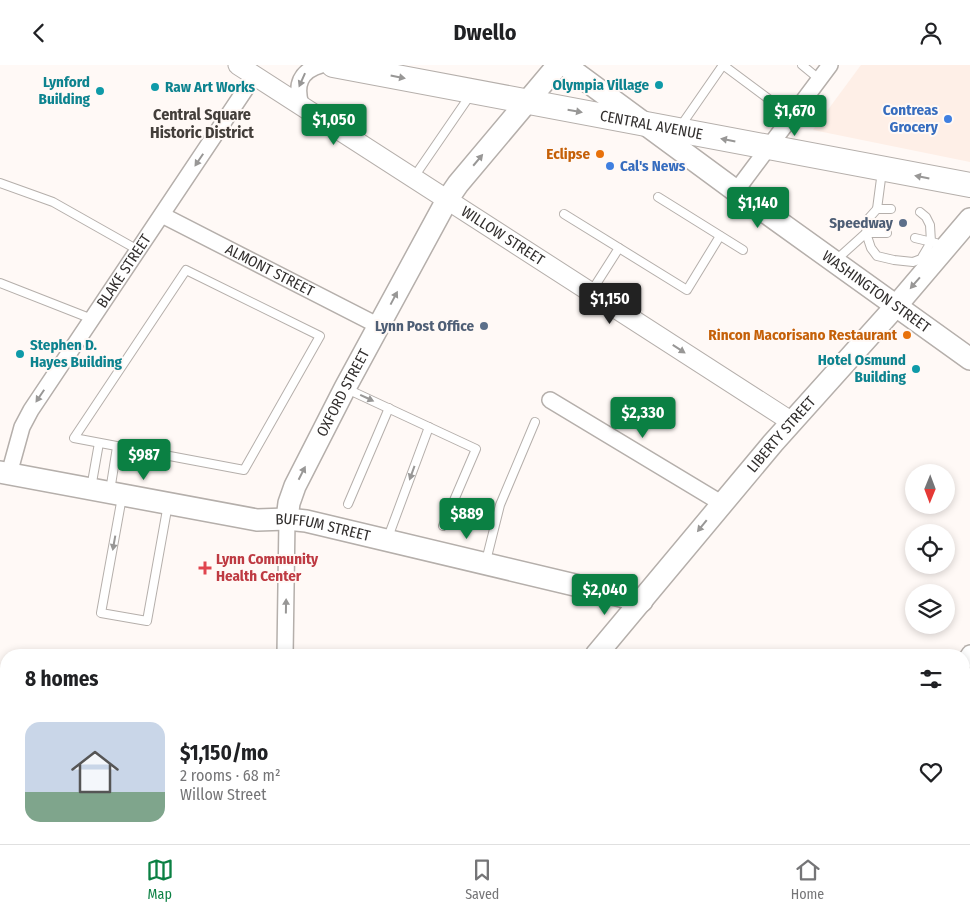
<!DOCTYPE html>
<html lang="en">
<head>
<meta charset="utf-8">
<style>
	body { margin:0; font-family:"Fira Sans Condensed",sans-serif; background:#f2f2f2; color:#202124; height:100vh; display:flex; flex-direction:column; font-size:19px; white-space:nowrap }
	* { box-sizing:border-box; margin:0 }
	p { font-size:16px; color:#757577 }
	.icon { flex:none; width:28px; height:28px; fill:none; stroke:currentColor; stroke-width:2; stroke-linecap:round; stroke-linejoin:round }
	.map { position:relative; flex:1; overflow:hidden }
	.sheet { position:absolute; left:0px; top:584px; width:970px; height:196px; display:flex; flex-direction:column; background:#fff; border-radius:20px 20px 0 0; box-shadow:0 2px 8px #0003 }
	.sheet>* { flex:none }
	.needle { width:32px; rotate:181deg }
	.controls { position:absolute; left:905px; top:399px; display:grid; gap:10px }
	.controls a { display:grid; place-items:center; width:50px; height:50px; border-radius:50%; background:#fff; box-shadow:0 2px 8px #0003; font-size:25px }
	.price { position:absolute; translate:-50% -42px; padding:0 11px; border-radius:5px; background:#0b8043; color:#fff; font-size:16px; line-height:32px; filter:drop-shadow(0 1px 2px #0008) }
	.price::after { content:''; position:absolute; left:50%; top:30px; width:15px; height:11px; margin-left:-8px; background:inherit; clip-path:polygon(0 0,100% 0,50% 100%) }
	.price.current { background:#222; color:#fff }
	ul { padding:0; list-style:none }
	li { display:flex; align-items:center; gap:15px; height:125px; padding:0 25px }
	li span { display:grid; place-items:center; flex:none; width:140px; height:100px; border-radius:15px; color:#555 }
	li>.icon { margin-inline-start:auto }
	span .icon { width:60px; height:60px; fill:#fffc; stroke-width:1 }
	li b { font-size:21px }
	h2 { display:flex; justify-content:space-between; align-items:center; height:60px; padding:0 25px; font-size:21px }
	header { display:flex; justify-content:space-between; align-items:center; height:65px; padding:0 25px; background:#fff; font-size:22px; font-weight:700 }
	.dock { display:flex; justify-content:space-around; align-items:center; height:70px; border-top:1px solid #e0e0e0; background:#fff; font-size:14px; color:#757577 }
	.dock a { display:grid; justify-items:center; gap:2px }
	.dock .current { color:#0b8043 }
	.map>svg:first-child { display:block }
	.built { fill:#feefe7 }
	.lines { fill:none; stroke-linecap:round; stroke-linejoin:round }
	.service-casing { stroke:#b5afab; stroke-width:10 }
	.minor-casing { stroke:#b5afab; stroke-width:18 }
	.tertiary-casing { stroke:#b5afab; stroke-width:21 }
	.secondary-casing { stroke:#b5afab; stroke-width:24 }
	.primary-casing { stroke:#b5afab; stroke-width:26 }
	.service { stroke:#fff; stroke-width:8 }
	.minor { stroke:#fff; stroke-width:15 }
	.tertiary { stroke:#fff; stroke-width:19 }
	.secondary { stroke:#fff; stroke-width:21 }
	.primary { stroke:#fff; stroke-width:24 }
	.oneway { fill:#989796 }
	.culture-dot { fill:#0f9aa8; stroke:#fff9f6; stroke-width:2 }
	.shop-dot { fill:#3f7fe0; stroke:#fff9f6; stroke-width:2 }
	.food-dot { fill:#e8710a; stroke:#fff9f6; stroke-width:2 }
	.service-dot { fill:#5c6f8a; stroke:#fff9f6; stroke-width:2 }
	.health-dot { fill:#e0444e; stroke:#fff9f6; stroke-width:2 }
	.labels { text-anchor:middle; stroke-width:4; stroke-linejoin:round; paint-order:stroke }
	.culture-label { font-size:15px; font-weight:bold; fill:#0d838f; stroke:#fff9f6; text-anchor:end }
	.shop-label { font-size:15px; font-weight:bold; fill:#366cbe; stroke:#fff9f6; text-anchor:end }
	.street-label { font-size:15px; fill:#322f2e; stroke:#fff9f6 }
	.food-label { font-size:15px; font-weight:bold; fill:#c56008; stroke:#fff9f6; text-anchor:end }
	.service-label { font-size:15px; font-weight:bold; fill:#4e5e75; stroke:#fff9f6; text-anchor:end }
	.health-label { font-size:15px; font-weight:bold; fill:#be3a42; stroke:#fff9f6; text-anchor:start }
	.neighbourhood-label { font-size:16px; font-weight:bold; fill:#433e3a; stroke:#fff9f6 }
</style>
</head>
<body>
<header><svg class="icon" aria-label="back" viewBox="0 0 24 24"><path d="M15 5l-7 7 7 7"/></svg>Dwello<svg class="icon" aria-label="person" viewBox="0 0 24 24"><circle cx="12" cy="8" r="4"/><path d="M4 21q1-7 8-7t8 7"/></svg></header>
<div class="map">
<svg width="970" height="779" viewBox="0 0 970 779">
	<rect width="100%" height="100%" fill="#fff9f6"/>
	<polygon class="built" points="861,0 970,0 970,97 813,65"/>
	<g class="lines">
		<g class="service-casing">
			<g id="service">
				<polyline points="723,0 770,35"/>
				<polyline points="802,0 819,14"/>
				<polyline points="680,62 723,0"/>
				<polyline points="414,112 471,29"/>
				<polyline points="0,118 53,137 138,185"/>
				<polyline points="658,132 743,185"/>
				<polyline points="877,144 882,106"/>
				<polyline points="891,144 877,144 869,153 866,168 871,183 877,191 894,195 913,197 921,194 931,177 930,160 926,152 920,147"/>
				<polyline points="564,149 687,225 720,171"/>
				<polyline points="915,173 936,178"/>
				<polyline points="836,195 866,168 887,168"/>
				<polygon points="186,205 320,271 244,405 74,373"/>
				<polyline points="0,218 92,254"/>
				<polyline points="591,227 619,183"/>
				<polyline points="347,324 476,384 443,461"/>
				<polyline points="91,423 99,378"/>
				<polyline points="110,426 117,382"/>
				<polyline points="122,432 101,548 147,556 168,439"/>
				<polyline points="348,439 389,343"/>
				<polyline points="387,475 429,362"/>
				<polyline points="486,496 500,440 535,357"/>
				<polyline points="303,779 308,774"/>
			</g>
		</g>
		<g class="minor-casing">
			<g id="minor">
				<path d="M301,40C295,20 300,6 321,0"/>
				<polyline points="736,126 830,0"/>
				<path id="s1" d="M162,150L379,261"/>
				<polyline points="550,335 721,438"/>
				<path id="s2" d="M9,409L22,362L31,345L255,10"/>
				<polyline points="285,590 287,454"/>
				<polyline points="964,597 970,588"/>
				<polyline points="0,646 6,648"/>
				<polyline points="826,779 830,774"/>
			</g>
		</g>
		<g class="tertiary-casing">
			<g id="tertiary">
				<path id="s3" d="M238,0L792,357"/>
			</g>
		</g>
		<g class="secondary-casing">
			<g id="secondary">
				<path id="s4" d="M565,0L736,126L970,294"/>
				<path id="s5" d="M0,407L257,455L287,454L306,456L642,536"/>
				<path id="s6" d="M287,454L289,438L295,421L345,323L447,135L458,119L558,0"/>
				<path id="s7" d="M596,590L773,378L896,241L970,154"/>
				<polyline points="579,774 601,779"/>
				<polyline points="423,779 430,774"/>
			</g>
		</g>
		<g class="primary-casing">
			<g id="primary">
				<path id="s8" d="M333,0L970,120"/>
			</g>
		</g>
		<use href="#service" class="service"/>
		<use href="#minor" class="minor"/>
		<use href="#tertiary" class="tertiary"/>
		<use href="#secondary" class="secondary"/>
		<use href="#primary" class="primary"/>
	</g>
	<defs><path id="oneway-solid" d="M-6-.8H1V-3.2L6.5 0L1 3.2V.8H-6Z" transform="scale(1.25)"/></defs>
	<g class="oneway">
		<use href="#oneway-solid" transform="translate(398 12) rotate(11)"/>
		<use href="#oneway-solid" transform="translate(302 15) rotate(114)"/>
		<use href="#oneway-solid" transform="translate(575 46) rotate(10)"/>
		<use href="#oneway-solid" transform="translate(728 75) rotate(-169)"/>
		<use href="#oneway-solid" transform="translate(199 95) rotate(124)"/>
		<use href="#oneway-solid" transform="translate(478 95) rotate(-50)"/>
		<use href="#oneway-solid" transform="translate(922 112) rotate(-169)"/>
		<use href="#oneway-solid" transform="translate(915 218) rotate(131)"/>
		<use href="#oneway-solid" transform="translate(394 233) rotate(-62)"/>
		<use href="#oneway-solid" transform="translate(679 284) rotate(33)"/>
		<use href="#oneway-solid" transform="translate(40 331) rotate(124)"/>
		<use href="#oneway-solid" transform="translate(367 333) rotate(25)"/>
		<use href="#oneway-solid" transform="translate(302 408) rotate(-63)"/>
		<use href="#oneway-solid" transform="translate(412 408) rotate(110)"/>
		<use href="#oneway-solid" transform="translate(702 461) rotate(129)"/>
		<use href="#oneway-solid" transform="translate(114 478) rotate(100)"/>
		<use href="#oneway-solid" transform="translate(286 541) rotate(-89)"/>
	</g>
	<g class="culture-dot">
		<circle cx="659" cy="20" r="5"/>
		<circle cx="155" cy="22" r="5"/>
		<circle cx="100" cy="26" r="5"/>
		<circle cx="20" cy="289" r="5"/>
		<circle cx="916" cy="304" r="5"/>
	</g>
	<g class="shop-dot">
		<circle cx="948" cy="54" r="5"/>
		<circle cx="610" cy="101" r="5"/>
	</g>
	<g class="food-dot">
		<circle cx="600" cy="89" r="5"/>
		<circle cx="907" cy="270" r="5"/>
	</g>
	<g class="service-dot">
		<circle cx="903" cy="158" r="5"/>
		<circle cx="484" cy="261" r="5"/>
	</g>
	<path class="health-dot" d="M202.5 495.5h5v5h5v5h-5v5h-5v-5h-5v-5h5z"/>
	<g class="labels">
		<g class="culture-label">
			<text x="90" y="22">Lynford<tspan x="90" dy="17">Building</tspan></text>
			<text x="649" y="25">Olympia Village</text>
			<text x="165" y="27" text-anchor="start">Raw Art Works</text>
			<text x="30" y="285" text-anchor="start">Stephen D.<tspan x="30" dy="17">Hayes Building</tspan></text>
			<text x="906" y="300">Hotel Osmund<tspan x="906" dy="17">Building</tspan></text>
		</g>
		<g class="shop-label">
			<text x="938" y="50">Contreas<tspan x="938" dy="17">Grocery</tspan></text>
			<text x="620" y="106" text-anchor="start">Cal's News</text>
		</g>
		<g class="street-label">
			<text dy="5" stroke="none"><textPath href="#s8" startOffset="324">CENTRAL AVENUE</textPath></text>
			<text dy="5" stroke="none"><textPath href="#s3" startOffset="315">WILLOW STREET</textPath></text>
			<text dy="5" stroke="none"><textPath href="#s2" startOffset="235">BLAKE STREET</textPath></text>
			<text dy="5" stroke="none"><textPath href="#s1" startOffset="121">ALMONT STREET</textPath></text>
			<text dy="5" stroke="none"><textPath href="#s4" startOffset="385">WASHINGTON STREET</textPath></text>
			<text dy="5" stroke="none"><textPath href="#s6" startOffset="139">OXFORD STREET</textPath></text>
			<text dy="5" stroke="none"><textPath href="#s7" startOffset="288">LIBERTY STREET</textPath></text>
			<text dy="5" stroke="none"><textPath href="#s5" startOffset="328">BUFFUM STREET</textPath></text>
		</g>
		<g class="food-label">
			<text x="590" y="94">Eclipse</text>
			<text x="897" y="275">Rincon Macorisano Restaurant</text>
		</g>
		<g class="service-label">
			<text x="893" y="163">Speedway</text>
			<text x="474" y="266">Lynn Post Office</text>
		</g>
		<g class="health-label">
			<text x="216" y="499">Lynn Community<tspan x="216" dy="17">Health Center</tspan></text>
		</g>
		<g class="neighbourhood-label">
			<text x="202" y="55">Central Square<tspan x="202" dy="18">Historic District</tspan></text>
		</g>
	</g>
</svg>
<div class="controls">
<a><svg class="needle" viewBox="-14 -14 28 28"><path d="M0-13l5 13h-10z" fill="#e53935"/><path d="M0 13l5-13h-10z" fill="#757577"/></svg></a>
<a><svg class="icon" aria-label="locate" viewBox="0 0 24 24"><circle cx="12" cy="12" r="6"/><path d="M12 2v4M12 18v4M2 12h4M18 12h4"/></svg></a>
<a><svg class="icon" aria-label="layers" viewBox="0 0 24 24"><path d="M12 4l9 5-9 5-9-5zM3 14l9 5 9-5"/></svg></a>
</div>
<b class="price" style="left:795px;top:72px">$1,670</b>
<b class="price" style="left:334px;top:81px">$1,050</b>
<b class="price" style="left:758px;top:164px">$1,140</b>
<b class="price current" style="left:610px;top:260px">$1,150</b>
<b class="price" style="left:643px;top:374px">$2,330</b>
<b class="price" style="left:144px;top:416px">$987</b>
<b class="price" style="left:467px;top:475px">$889</b>
<b class="price" style="left:605px;top:551px">$2,040</b>
<section class="sheet">
<h2>8 homes<svg class="icon" aria-label="filters" viewBox="0 0 24 24"><path d="M4 7h16M4 17h16"/><circle cx="9" cy="7" r="2"/><circle cx="15" cy="17" r="2"/></svg></h2>
<ul>
<li><span style="background:linear-gradient(#c9d6e8 70%,#7fa58c 0)"><svg class="icon" aria-label="home" viewBox="0 0 24 24"><path d="M3 11l9-7 9 7M6 9v11h12V9"/></svg></span><div><b>$1,150/mo</b><p>2 rooms · 68 m²</p><p>Willow Street</p></div><svg class="icon" aria-label="heart" viewBox="0 0 24 24"><path d="M12 20l-8-8c-3-5 5-10 8-4 3-6 11-1 8 4z"/></svg></li>
</ul>
</section>
</div>
<nav class="dock">
<a class="current"><svg class="icon" aria-label="map" viewBox="0 0 24 24"><path d="M3 6l6-2 6 2 6-2v14l-6 2-6-2-6 2zM9 4v14M15 6v14"/></svg>Map</a>
<a><svg class="icon" aria-label="saved" viewBox="0 0 24 24"><path d="M7 4h10v16l-5-4-5 4z"/></svg>Saved</a>
<a><svg class="icon" aria-label="home" viewBox="0 0 24 24"><path d="M3 11l9-7 9 7M6 9v11h12V9"/></svg>Home</a>
</nav>
</body>
</html>
